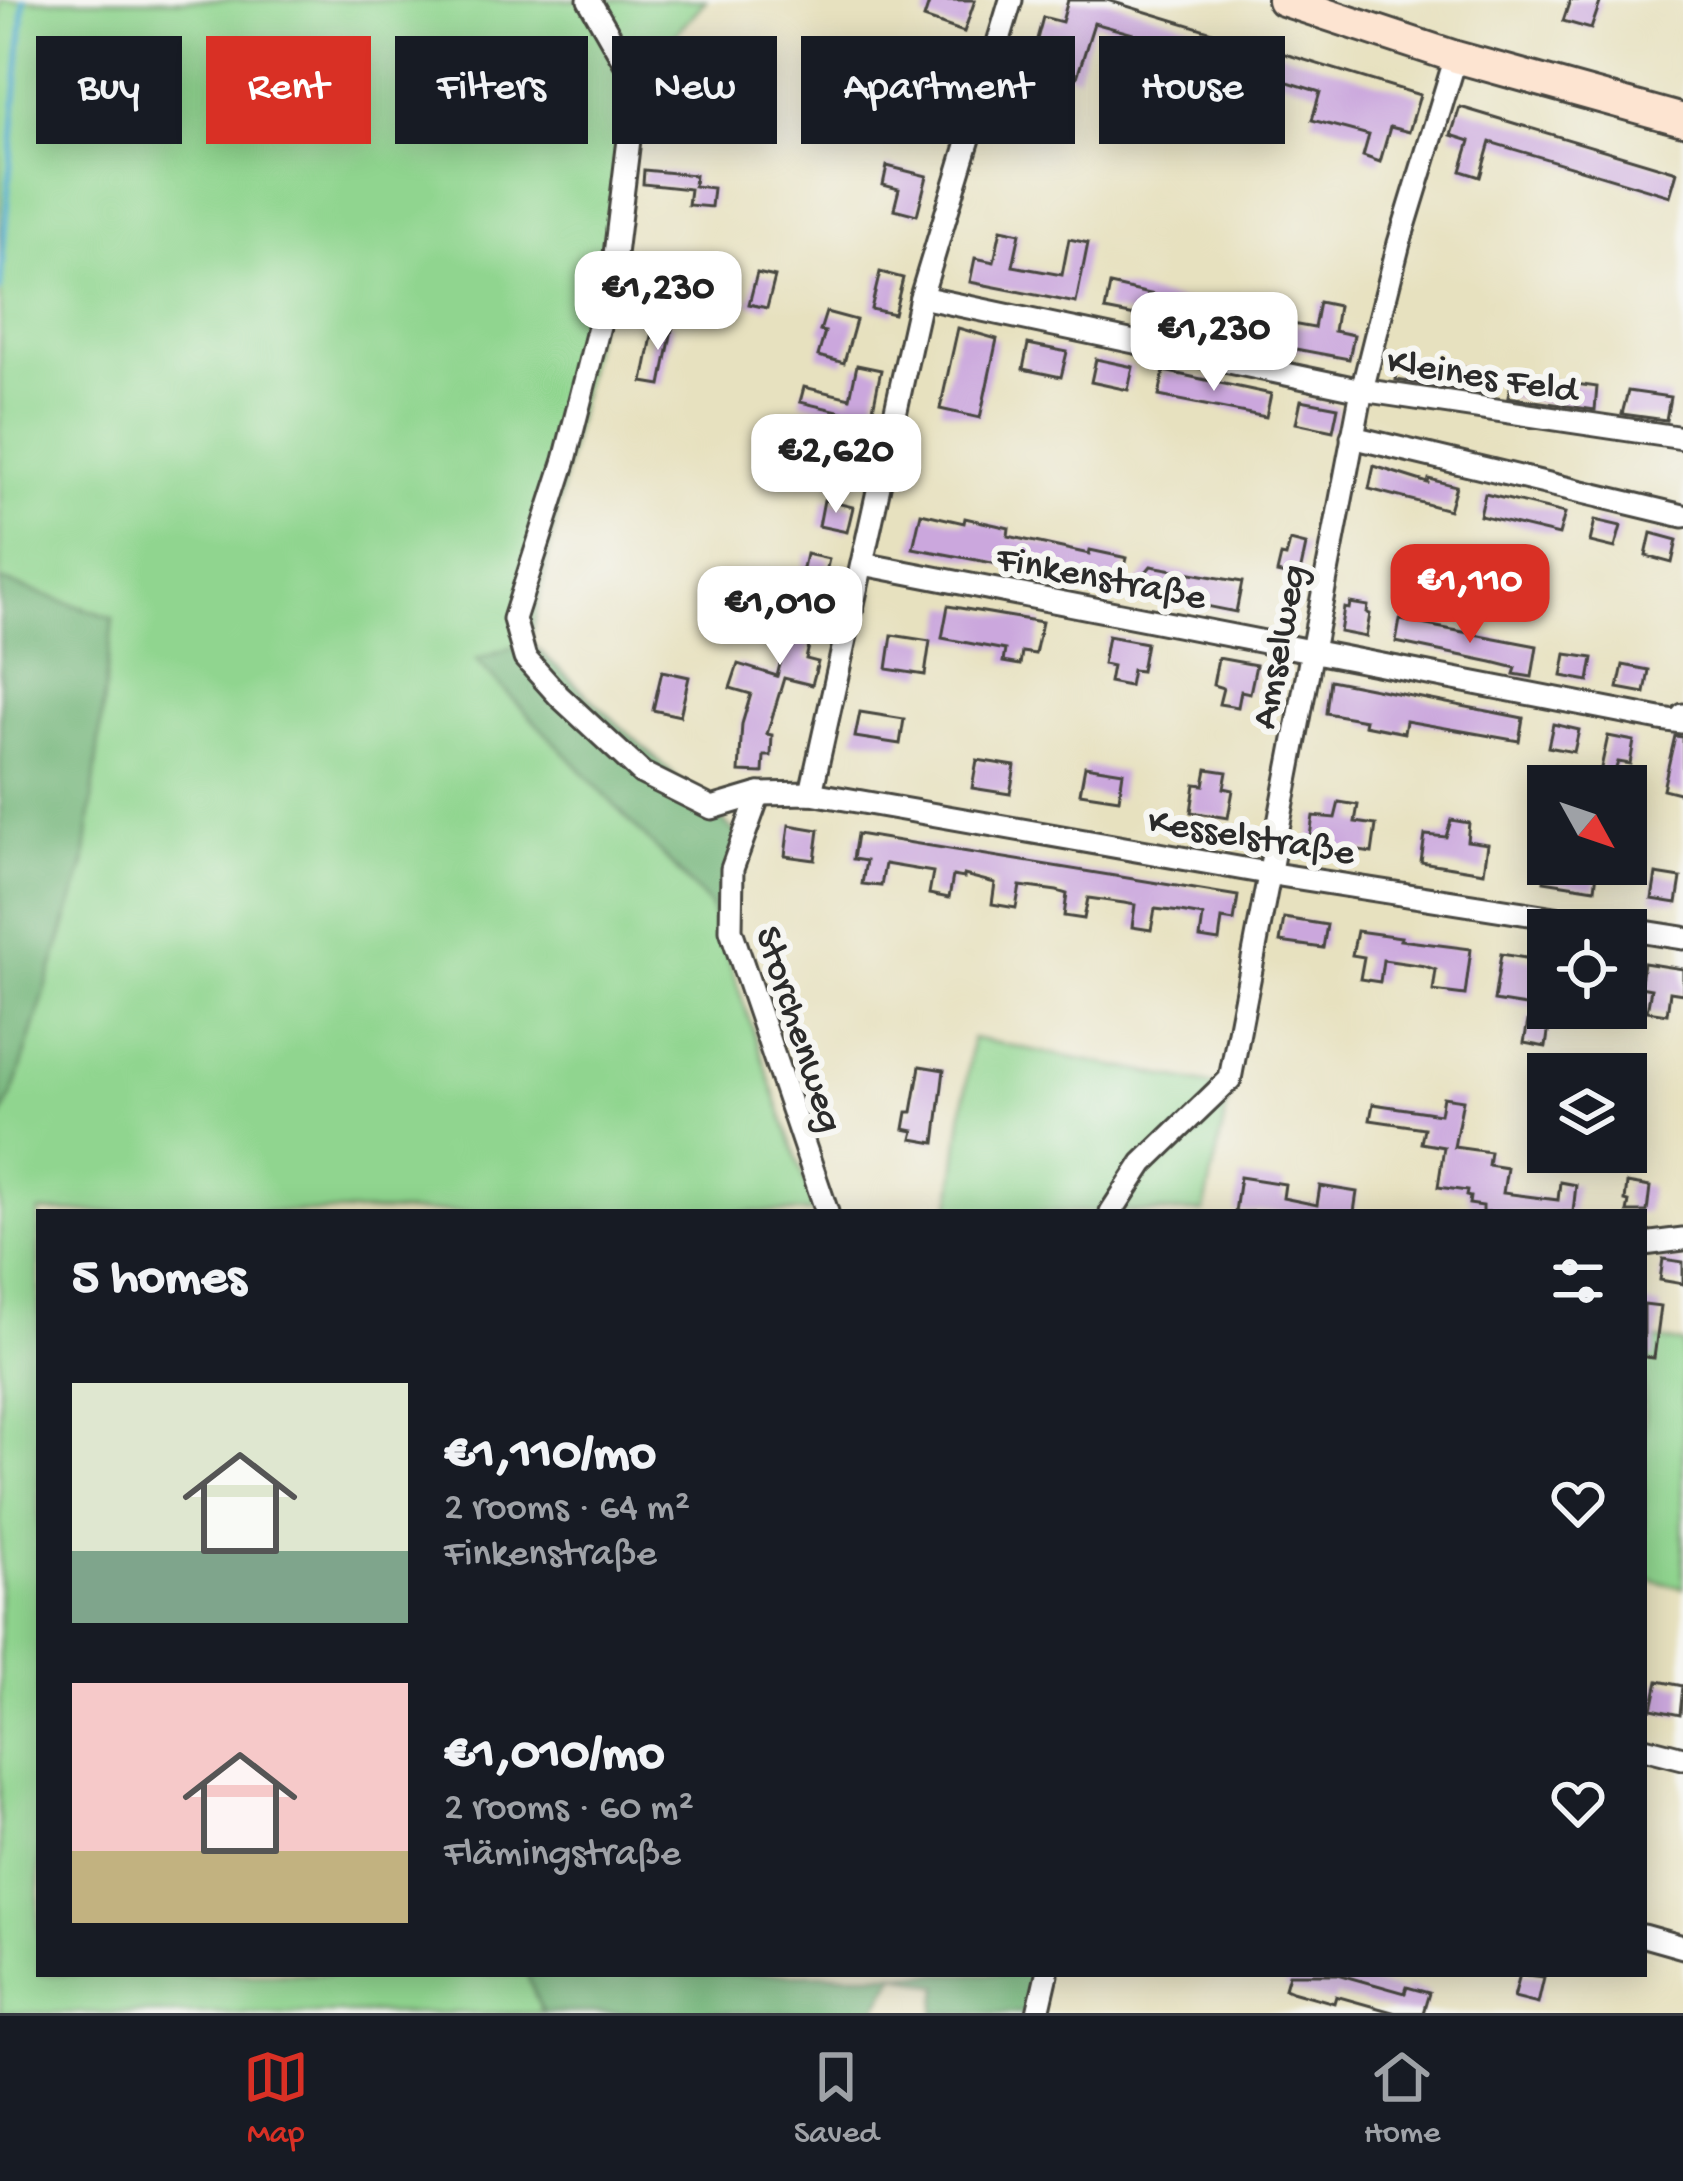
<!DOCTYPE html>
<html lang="en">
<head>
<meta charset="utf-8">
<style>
	body { margin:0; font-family:"Gochi Hand",sans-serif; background:#20242c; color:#f1f3f6; height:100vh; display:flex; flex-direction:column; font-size:45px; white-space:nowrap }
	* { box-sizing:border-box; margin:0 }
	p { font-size:39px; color:#9ea1a6 }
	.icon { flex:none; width:66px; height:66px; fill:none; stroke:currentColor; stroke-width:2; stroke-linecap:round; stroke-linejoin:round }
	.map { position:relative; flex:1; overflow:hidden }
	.sheet { position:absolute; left:36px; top:1209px; width:1611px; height:768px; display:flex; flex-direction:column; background:#171b24; border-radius:0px; box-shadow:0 6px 30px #0003 }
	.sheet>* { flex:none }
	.banner { position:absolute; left:36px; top:36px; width:1611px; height:108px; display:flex; gap:24px }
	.needle { width:78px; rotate:130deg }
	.tools { position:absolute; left:1527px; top:765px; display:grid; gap:24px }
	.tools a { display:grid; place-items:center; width:120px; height:120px; border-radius:0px; background:#171b24; box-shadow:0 6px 30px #0003; font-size:60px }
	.price { position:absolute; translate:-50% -102px; padding:0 27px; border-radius:24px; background:#fff; color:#222; font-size:39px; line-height:78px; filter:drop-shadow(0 3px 6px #0008) }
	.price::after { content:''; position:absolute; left:50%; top:72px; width:36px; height:27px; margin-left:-18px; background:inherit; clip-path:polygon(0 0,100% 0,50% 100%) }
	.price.on { background:#d93025; color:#fff }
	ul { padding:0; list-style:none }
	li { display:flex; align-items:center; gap:36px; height:300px; padding:0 36px }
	li span { display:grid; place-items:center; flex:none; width:336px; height:240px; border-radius:0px; color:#555 }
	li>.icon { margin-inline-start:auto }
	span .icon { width:144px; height:144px; fill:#fffc; stroke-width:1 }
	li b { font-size:51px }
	h2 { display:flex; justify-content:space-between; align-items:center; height:144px; padding:0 36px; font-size:51px }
	.tag { padding:0 42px; border-radius:0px; background:#171b24; box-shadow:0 6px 30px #0003; font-size:42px; line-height:108px }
	.tag.on { background:#d93025; color:#fff }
	.menu { display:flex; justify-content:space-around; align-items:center; height:168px; border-top:3px solid #363941; background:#171b24; font-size:33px; color:#9ea1a6 }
	.menu a { display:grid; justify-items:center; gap:6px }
	.menu .on { color:#d93025 }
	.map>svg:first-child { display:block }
	.green { fill:#90d58f; stroke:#5e805d; stroke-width:3 }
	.forest { fill:#74b67a; stroke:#507052; stroke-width:3 }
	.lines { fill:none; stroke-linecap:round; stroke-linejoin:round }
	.stream { stroke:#4ba8ca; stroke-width:6 }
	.building { fill:#cba7dd }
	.street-casing { stroke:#474641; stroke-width:27 }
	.secondary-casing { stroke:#474641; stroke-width:36 }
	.street { stroke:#fff; stroke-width:21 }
	.secondary { stroke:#fde4d1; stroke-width:30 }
	.labels { text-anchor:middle; stroke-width:12; stroke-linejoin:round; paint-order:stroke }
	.street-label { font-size:39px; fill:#2b2b2b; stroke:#f6f6f2 }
</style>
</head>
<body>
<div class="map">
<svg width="1683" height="2013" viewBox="0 0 1683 2013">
	<rect width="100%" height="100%" fill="#f6f6f2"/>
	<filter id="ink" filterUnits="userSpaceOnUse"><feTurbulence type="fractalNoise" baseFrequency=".00833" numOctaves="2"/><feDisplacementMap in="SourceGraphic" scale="24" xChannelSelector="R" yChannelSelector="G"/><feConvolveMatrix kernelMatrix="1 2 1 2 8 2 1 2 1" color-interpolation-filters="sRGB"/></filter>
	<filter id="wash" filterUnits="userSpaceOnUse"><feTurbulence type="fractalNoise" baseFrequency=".004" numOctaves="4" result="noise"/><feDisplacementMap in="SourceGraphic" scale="48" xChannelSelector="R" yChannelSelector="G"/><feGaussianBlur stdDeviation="2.7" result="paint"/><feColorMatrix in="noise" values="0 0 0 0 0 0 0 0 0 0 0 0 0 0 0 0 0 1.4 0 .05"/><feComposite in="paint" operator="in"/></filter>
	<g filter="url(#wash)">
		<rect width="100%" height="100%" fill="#e7e1bf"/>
		<g class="green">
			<polygon points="0,0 706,0 630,86 606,279 530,642 477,661 710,905 815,1212 39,1212 39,1974 527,1974 542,2013 0,2013 0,1120 113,618 0,580"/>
			<polygon points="972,1038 1231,1089 1204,1212 950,1212"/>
			<polygon points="1644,1338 1683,1343 1683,1588 1644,1578"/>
		</g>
		<g class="forest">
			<polygon points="0,580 113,618 85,863 15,1088 0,1120"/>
			<polygon points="530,642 746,842 723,941 710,905 476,660"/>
			<polygon points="527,1974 1039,1974 1029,2013 936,2013 939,1986 896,1974 874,2013 542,2013"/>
		</g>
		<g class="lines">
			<polyline class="stream" points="0,289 24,0"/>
		</g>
		<g id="blocks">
			<g class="building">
				<polygon points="930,0 975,0 964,32 924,18"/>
				<polygon points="1068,0 1107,0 1420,95 1409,132 1390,127 1380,162 1363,156 1369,135 1312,120 1320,92 1170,45 1169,50 1153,45 1155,40 1094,23 1077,77 1031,61 1043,17 1062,22"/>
				<polygon points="1570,0 1601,0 1591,29 1563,21"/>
				<polygon points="914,60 954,72 944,110 903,99"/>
				<polygon points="1460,107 1677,172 1670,196 1490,142 1480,177 1461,171 1470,141 1451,135"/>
				<polygon points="887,166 927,176 917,215 894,209 899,189 883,185"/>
				<polygon points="644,170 695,175 694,186 713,188 711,207 688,205 690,189 643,184"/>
				<polygon points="1001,229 1020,233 1013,266 1062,275 1069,239 1088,243 1076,303 970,282 975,258 994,262"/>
				<polygon points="880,272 903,278 894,314 871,309"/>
				<polygon points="757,273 775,277 767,308 749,304"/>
				<polygon points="1110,285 1217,309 1212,331 1105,310"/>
				<polygon points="1319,302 1338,306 1334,331 1354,335 1349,359 1242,339 1247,316 1314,328"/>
				<polygon points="826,312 856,320 844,363 818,356 825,332 820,331"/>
				<polygon points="655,321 673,325 661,385 643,382"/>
				<polygon points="958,328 997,339 980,418 940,409"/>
				<polygon points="1028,344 1067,352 1061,377 1023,369"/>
				<polygon points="1096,359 1133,367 1128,390 1091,382"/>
				<polygon points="1399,359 1486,371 1480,393 1396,380"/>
				<polygon points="857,365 881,370 870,423 846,417 847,413 800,402 804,387 850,398"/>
				<polygon points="1164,371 1271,394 1266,417 1159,396"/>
				<polygon points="1513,375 1597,387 1595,410 1508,397"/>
				<polygon points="1628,391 1670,397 1666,420 1622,414"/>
				<polygon points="1301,400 1338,407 1333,431 1296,423"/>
				<polygon points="1374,466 1428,483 1429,479 1456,486 1449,510 1369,489"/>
				<polygon points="1485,494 1565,513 1559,535 1480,516"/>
				<polygon points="824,500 853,507 847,532 819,526"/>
				<polygon points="921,513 964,523 965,518 996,525 1009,528 1008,536 1089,554 1090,550 1127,558 1119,592 1024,569 913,548"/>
				<polygon points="1595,520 1621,526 1615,548 1590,542"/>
				<polygon points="1651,533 1677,540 1672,563 1646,556"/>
				<polygon points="1290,541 1306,545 1299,578 1277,573 1281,556 1286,557"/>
				<polygon points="806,554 829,559 806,659 818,662 812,685 784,678 767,734 772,735 771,756 764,756 763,773 739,772 742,724 751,694 730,688 738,664 777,676 787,637 780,635 788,603 795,605"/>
				<polygon points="1151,566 1242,582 1236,612 1130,591"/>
				<polygon points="1350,603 1368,606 1367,613 1370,614 1366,637 1340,632 1344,608 1349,609"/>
				<polygon points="948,606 1042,622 1035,654 1022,652 1020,665 1003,662 1005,650 942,638"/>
				<polygon points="1400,620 1537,646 1532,677 1514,674 1516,668 1492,662 1396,642"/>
				<polygon points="892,635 930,641 925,675 887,669"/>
				<polygon points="1108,636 1146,643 1141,671 1132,670 1129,686 1109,682 1112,666 1103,664"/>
				<polygon points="1566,654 1593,658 1589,681 1562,676"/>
				<polygon points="1218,658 1256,665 1250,693 1241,691 1238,707 1219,704 1223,688 1213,685"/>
				<polygon points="1623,665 1649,670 1645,693 1618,688"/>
				<polygon points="662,671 689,677 680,716 653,710"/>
				<polygon points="1330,680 1523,718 1519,741 1406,721 1404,733 1364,725 1365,720 1326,713"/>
				<polygon points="860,712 904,719 900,744 855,737"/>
				<polygon points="1553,724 1579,730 1574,752 1548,747"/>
				<polygon points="1608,736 1634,741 1630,764 1618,762 1610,786 1597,786"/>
				<polygon points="1675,736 1683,737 1683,794 1663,789"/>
				<polygon points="977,760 1015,766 1010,794 972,788"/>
				<polygon points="1085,766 1123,772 1119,799 1080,793"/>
				<polygon points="1207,769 1227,772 1224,788 1233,790 1228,818 1191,812 1195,784 1204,785"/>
				<polygon points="1339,802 1358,805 1355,822 1376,825 1372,853 1309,843 1313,816 1335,818"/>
				<polygon points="1451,820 1469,823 1467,841 1488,844 1484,872 1421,862 1425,835 1446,837"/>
				<polygon points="789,825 819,830 815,860 785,856"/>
				<polygon points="857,834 1238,896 1234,921 1222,919 1219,941 1200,938 1203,916 1180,912 1155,909 1151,930 1132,927 1135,905 1124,903 1088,898 1084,919 1064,916 1067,894 1057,891 1020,886 1016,908 992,904 995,883 964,875 964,878 953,876 949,898 929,894 933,872 885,864 881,886 862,884 866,861 853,859"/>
				<polygon points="1547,864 1598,864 1595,889 1544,881"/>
				<polygon points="1656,874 1681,878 1677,903 1652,899"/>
				<polygon points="1284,918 1327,925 1323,948 1280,942"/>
				<polygon points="1357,931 1401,937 1400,940 1471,949 1465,995 1433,991 1436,970 1425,966 1383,960 1380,982 1360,979 1364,957 1352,955"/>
				<polygon points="1501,954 1544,961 1540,986 1535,985 1532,1007 1494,1001"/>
				<polygon points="1644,963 1683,969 1683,994 1670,992 1667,1014 1647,1011 1651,989 1640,987"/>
				<polygon points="1529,1016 1550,1019 1546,1047 1524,1043"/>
				<polygon points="920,1066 944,1070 935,1143 912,1139 914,1131 904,1129 907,1112 912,1112"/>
				<polygon points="1443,1097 1463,1100 1454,1147 1490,1152 1488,1165 1507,1168 1503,1193 1558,1200 1560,1182 1576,1185 1573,1212 1483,1212 1483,1206 1469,1204 1470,1197 1466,1196 1467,1191 1438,1187 1444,1147 1421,1143 1424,1128 1370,1120 1373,1104 1440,1114"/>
				<polygon points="1561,1152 1616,1152 1614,1169 1561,1162"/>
				<polygon points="1240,1177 1285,1184 1283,1198 1317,1205 1320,1186 1357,1192 1354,1212 1235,1212"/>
				<polygon points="1627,1183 1650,1187 1647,1212 1627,1212 1629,1202 1625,1201"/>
				<polygon points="1663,1259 1683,1262 1683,1284 1660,1280"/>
				<polygon points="1644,1304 1661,1306 1654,1358 1644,1357"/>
				<polygon points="1658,1681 1683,1686 1680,1715 1652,1709"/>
				<polygon points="1289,1974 1338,1974 1405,1993 1407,1987 1429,1993 1423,2013 1396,2013 1336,1996 1334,2003 1292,1991 1285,1988"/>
				<polygon points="1520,1974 1544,1977 1538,2003 1514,1997"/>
			</g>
		</g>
	</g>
	<g filter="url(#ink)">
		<use href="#blocks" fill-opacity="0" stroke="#474641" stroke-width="3"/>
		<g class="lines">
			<g class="street-casing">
				<g id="street">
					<polyline points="589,0 636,82 613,271 565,460 514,619 525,658 559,696 642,773 712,808 759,794 811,793 1267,873 1683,938"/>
					<polyline points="921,297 1362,390 1683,438"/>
					<polyline points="1352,437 1683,516"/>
					<polyline points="863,564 1660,719 1682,722 1683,715"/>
					<polyline points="811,793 921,297 1011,0"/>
					<polyline points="759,794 732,869 731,930 827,1212"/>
					<polyline points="1111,1212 1143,1163 1230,1079 1362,390 1399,243 1456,57"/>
					<polyline points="1644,1244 1683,1239"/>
					<polyline points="1644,1748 1683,1758"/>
					<polyline points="1644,1936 1683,1947"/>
					<polyline points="1038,2013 1047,1974"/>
				</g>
			</g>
			<g class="secondary-casing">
				<polyline id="secondary" points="1283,0 1456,57 1683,120"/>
			</g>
			<use href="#street" class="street"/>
			<use href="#secondary" class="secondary"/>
		</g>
	</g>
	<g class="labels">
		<g class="street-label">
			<text transform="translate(1483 372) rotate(9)" y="14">Kleines Feld</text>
			<text transform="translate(1102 574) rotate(11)" y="14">Finkenstraße</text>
			<text transform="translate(1275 646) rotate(-79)" y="14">Amselweg</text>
			<text transform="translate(1252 833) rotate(9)" y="14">Kesselstraße</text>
			<text transform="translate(803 1028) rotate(72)" y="14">Storchenweg</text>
		</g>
	</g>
</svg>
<div class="tools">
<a><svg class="needle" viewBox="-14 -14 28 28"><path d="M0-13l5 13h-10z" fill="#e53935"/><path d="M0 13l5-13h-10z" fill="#9ea1a6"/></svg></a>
<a><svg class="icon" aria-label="locate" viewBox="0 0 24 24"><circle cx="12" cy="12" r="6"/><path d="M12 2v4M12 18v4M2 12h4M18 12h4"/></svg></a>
<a><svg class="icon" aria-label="layers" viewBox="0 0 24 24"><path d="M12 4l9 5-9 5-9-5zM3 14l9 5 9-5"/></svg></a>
</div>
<b class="price" style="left:658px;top:353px">€1,230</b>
<b class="price" style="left:1214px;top:394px">€1,230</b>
<b class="price" style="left:836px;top:516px">€2,620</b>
<b class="price on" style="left:1470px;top:646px">€1,110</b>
<b class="price" style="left:780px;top:668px">€1,010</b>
<div class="banner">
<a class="tag">Buy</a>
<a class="tag on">Rent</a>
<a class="tag">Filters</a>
<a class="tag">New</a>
<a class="tag">Apartment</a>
<a class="tag">House</a>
</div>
<section class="sheet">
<h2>5 homes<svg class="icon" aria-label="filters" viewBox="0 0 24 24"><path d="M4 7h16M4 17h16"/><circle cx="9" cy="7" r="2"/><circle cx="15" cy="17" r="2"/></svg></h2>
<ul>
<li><span style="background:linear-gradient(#dfe7d0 70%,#7fa58c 0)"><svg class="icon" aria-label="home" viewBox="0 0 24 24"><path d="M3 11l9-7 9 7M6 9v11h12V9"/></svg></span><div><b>€1,110/mo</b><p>2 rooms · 64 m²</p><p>Finkenstraße</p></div><svg class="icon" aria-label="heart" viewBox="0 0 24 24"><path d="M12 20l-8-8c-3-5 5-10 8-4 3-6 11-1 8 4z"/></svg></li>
<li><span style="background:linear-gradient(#f6c9c9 70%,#c2b280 0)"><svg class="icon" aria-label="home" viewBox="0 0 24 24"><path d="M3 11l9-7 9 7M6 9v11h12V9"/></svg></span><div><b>€1,010/mo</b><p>2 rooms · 60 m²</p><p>Flämingstraße</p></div><svg class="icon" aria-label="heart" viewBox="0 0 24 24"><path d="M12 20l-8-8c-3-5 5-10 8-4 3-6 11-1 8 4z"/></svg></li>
</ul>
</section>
</div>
<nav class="menu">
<a class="on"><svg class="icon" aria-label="map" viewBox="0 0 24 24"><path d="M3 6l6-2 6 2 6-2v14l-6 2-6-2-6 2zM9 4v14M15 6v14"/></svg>Map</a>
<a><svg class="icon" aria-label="saved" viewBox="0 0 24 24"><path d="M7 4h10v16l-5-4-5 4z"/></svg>Saved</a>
<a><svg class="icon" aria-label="home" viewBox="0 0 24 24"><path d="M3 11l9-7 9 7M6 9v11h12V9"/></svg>Home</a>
</nav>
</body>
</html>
